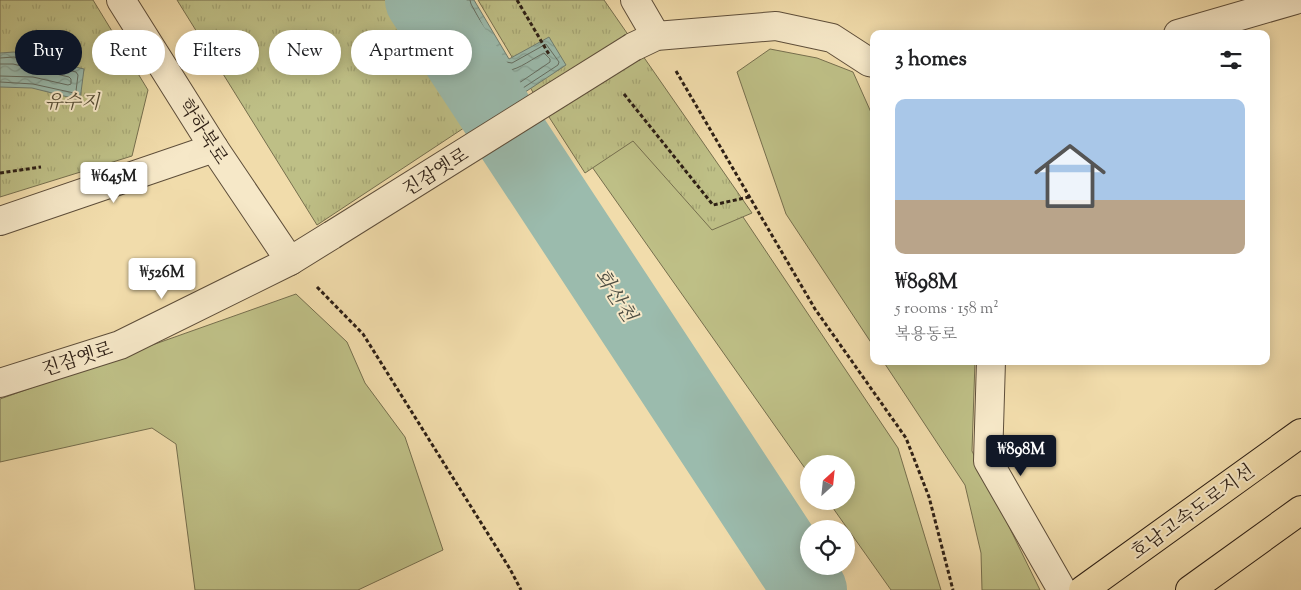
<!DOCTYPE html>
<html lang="en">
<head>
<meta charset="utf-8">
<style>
	body { margin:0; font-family:"Sorts Mill Goudy","Noto Serif KR",serif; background:#f6f6f6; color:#202124; height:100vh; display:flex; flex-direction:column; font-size:19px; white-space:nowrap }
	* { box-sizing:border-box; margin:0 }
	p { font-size:16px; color:#757577 }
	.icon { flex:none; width:28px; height:28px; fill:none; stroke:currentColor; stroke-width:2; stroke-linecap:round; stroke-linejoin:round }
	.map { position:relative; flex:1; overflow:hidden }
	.sheet { position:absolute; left:870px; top:30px; width:400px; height:335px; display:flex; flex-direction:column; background:#fff; border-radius:10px; box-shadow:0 2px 12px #0003 }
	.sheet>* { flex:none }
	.hud { position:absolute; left:15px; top:30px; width:475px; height:45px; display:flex; gap:10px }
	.needle { width:32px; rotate:27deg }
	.controls { position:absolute; left:800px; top:455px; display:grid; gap:10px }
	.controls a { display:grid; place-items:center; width:55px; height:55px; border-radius:50%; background:#fff; box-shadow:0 2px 12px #0003; font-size:25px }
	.price { position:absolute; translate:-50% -42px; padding:0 11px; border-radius:5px; background:#fff; color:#222; font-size:16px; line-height:32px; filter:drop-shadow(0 1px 2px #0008) }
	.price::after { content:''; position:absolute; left:50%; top:30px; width:15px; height:11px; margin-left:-8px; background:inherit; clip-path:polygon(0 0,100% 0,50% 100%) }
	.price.active { background:#111827; color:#fff }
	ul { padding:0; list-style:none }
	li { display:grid; align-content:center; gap:10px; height:265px; padding:0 25px }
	li span { display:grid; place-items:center; height:155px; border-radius:10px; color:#555 }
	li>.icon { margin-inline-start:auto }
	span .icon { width:90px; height:90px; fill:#fffc; stroke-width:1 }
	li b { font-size:21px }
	h2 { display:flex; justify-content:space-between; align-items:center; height:60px; padding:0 25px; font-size:21px }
	.chip { padding:0 18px; border-radius:22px; background:#fff; box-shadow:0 2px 12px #0003; font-size:18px; line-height:45px }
	.chip.active { background:#111827; color:#fff }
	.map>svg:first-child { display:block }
	.grass { fill:#bebf86; stroke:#766f4e }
	.park { fill:url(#park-tufts); stroke:#766f4e }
	.water { fill:url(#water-waves); stroke:#6f7d70 }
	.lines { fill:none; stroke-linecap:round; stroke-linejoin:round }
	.shore { stroke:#646d61; stroke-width:1 }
	.river { stroke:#9bbbad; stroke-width:74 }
	.minor-casing { stroke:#5e4e3a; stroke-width:30 }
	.motorway-casing { stroke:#2d1f15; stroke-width:30 }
	.path { stroke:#2d1f15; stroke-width:3; stroke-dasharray:4 2.5; stroke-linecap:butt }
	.minor { stroke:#f6e8c8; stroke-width:28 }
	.motorway { stroke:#f1dcab; stroke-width:28 }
	.minor-bridge-casing { stroke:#5e4e3a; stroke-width:30; stroke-linecap:butt }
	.minor-bridge { stroke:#f6e8c8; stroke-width:28 }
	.labels { text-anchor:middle; stroke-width:4; stroke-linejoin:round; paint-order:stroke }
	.park-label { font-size:19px; font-style:italic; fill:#584f37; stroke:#f6e8c8 }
	.street-label { font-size:19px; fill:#2d1f15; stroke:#f6e8c8 }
	.water-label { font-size:20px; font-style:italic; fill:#4e4e43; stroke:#f6e8c8 }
</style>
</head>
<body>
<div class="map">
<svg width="1301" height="590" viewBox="0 0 1301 590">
	<defs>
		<pattern id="park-tufts" width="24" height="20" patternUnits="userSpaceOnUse" patternTransform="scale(1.25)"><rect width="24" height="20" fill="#bebf86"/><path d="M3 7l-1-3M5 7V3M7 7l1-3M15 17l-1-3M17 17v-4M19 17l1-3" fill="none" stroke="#a4a473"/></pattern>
		<pattern id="water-waves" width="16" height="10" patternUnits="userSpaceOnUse" patternTransform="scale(1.25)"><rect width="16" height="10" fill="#9bbbad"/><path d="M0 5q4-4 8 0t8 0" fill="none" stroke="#86a094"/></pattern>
	</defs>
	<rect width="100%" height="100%" fill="#f1dcab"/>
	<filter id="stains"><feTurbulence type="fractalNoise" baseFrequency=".004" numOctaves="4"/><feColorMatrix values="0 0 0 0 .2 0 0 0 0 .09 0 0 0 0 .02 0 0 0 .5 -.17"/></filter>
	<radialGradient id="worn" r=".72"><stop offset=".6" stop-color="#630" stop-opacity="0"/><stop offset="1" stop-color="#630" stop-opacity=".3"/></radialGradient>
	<g class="grass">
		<polygon points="770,49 817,58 853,72 874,119 874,347 786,214 737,72"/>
		<polygon points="614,111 741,214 898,448 941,590 891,590 828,501 846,501 846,464 809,464 809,474 573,140"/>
		<polygon points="296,294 347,342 365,383 405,437 443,550 358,590 195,590 176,444 152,428 0,462 0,399"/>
		<polygon points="883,361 975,361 972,451 1040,590 982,590 981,553 965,485"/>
	</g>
	<g class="park">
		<polygon points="0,0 93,0 148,90 132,156 0,197"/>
		<polygon points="177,0 409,0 485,114 317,225"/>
		<polygon points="478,0 604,0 752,213 712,230 633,141 585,173 531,89"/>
	</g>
	<g class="water">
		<polygon points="413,0 474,0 509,59 549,37 566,65 492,114"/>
		<polygon points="14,52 84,69 80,100 32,88 0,87 0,53"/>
	</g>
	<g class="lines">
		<g class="shore">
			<polyline points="419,0 492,106 494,107 558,65 559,62 546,44 512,63 506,62 489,37 471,4 470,0"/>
			<path d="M427,0L494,98H497L550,62V59L544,53C535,57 518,70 509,70C507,69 504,69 502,67C494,61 464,9 464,0"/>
			<polyline points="436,0 496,87 499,87 508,81 509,78 499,74 493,68 459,11 456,0"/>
			<polyline points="0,58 14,57 76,72 78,75 76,91 74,93 33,84 0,82"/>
			<polyline points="0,64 13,64 69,77 71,79 71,84 68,85 33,77 0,76"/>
		</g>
		<polyline class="river" points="422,0 810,590"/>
		<g class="minor-casing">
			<g id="minor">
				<polyline points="121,0 214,148 290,261"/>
				<polyline points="635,0 656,36"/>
				<polyline points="1178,34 1295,0"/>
				<polyline points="633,47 656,36 776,26 832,38 869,62 874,63"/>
				<polyline points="0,221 214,148"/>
				<polyline points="991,361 988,461 1062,590"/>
				<polyline points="0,383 120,345 290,261 332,235"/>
			</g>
		</g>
		<g class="motorway-casing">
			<g id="motorway">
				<polyline points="1083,590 1301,433"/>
				<polyline points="1190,590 1301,510"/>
			</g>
		</g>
		<g class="path">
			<polyline points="517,0 550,56"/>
			<polyline points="676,71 815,309 906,438 929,497 953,590"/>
			<polyline points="624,94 713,205 749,197"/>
			<polyline points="0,173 41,167"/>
			<polyline points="317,287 363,334 510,569 521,590"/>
		</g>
		<use href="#minor" class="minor"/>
		<use href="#motorway" class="motorway"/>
		<g class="minor-bridge-casing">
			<polyline id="minor-bridge" points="332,235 633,47"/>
		</g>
		<use href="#minor-bridge" class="minor-bridge"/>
	</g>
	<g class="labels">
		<g class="park-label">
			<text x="72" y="108">유수지</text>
		</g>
		<g class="street-label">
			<text transform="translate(204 131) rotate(57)" y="7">학하북로</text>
			<text transform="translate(435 171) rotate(-32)" y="7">진잠옛로</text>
			<text transform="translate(77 358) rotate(-18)" y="7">진잠옛로</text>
			<text transform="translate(1192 511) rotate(-36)" y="7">호남고속도로지선</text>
		</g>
		<g class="water-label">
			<text transform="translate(616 295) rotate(57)" y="7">화산천</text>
		</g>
	</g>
	<rect width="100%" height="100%" filter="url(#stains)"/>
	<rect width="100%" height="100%" fill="url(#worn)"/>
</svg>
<div class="controls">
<a><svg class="needle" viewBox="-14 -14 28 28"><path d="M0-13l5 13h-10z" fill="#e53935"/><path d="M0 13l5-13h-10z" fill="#757577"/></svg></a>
<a><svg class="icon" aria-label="locate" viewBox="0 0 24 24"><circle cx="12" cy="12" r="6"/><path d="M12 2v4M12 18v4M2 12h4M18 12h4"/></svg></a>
</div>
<b class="price" style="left:114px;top:204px">₩645M</b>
<b class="price" style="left:162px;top:300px">₩526M</b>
<b class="price active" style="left:1021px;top:477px">₩898M</b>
<div class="hud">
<a class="chip active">Buy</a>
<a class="chip">Rent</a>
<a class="chip">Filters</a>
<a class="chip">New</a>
<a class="chip">Apartment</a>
</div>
<section class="sheet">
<h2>3 homes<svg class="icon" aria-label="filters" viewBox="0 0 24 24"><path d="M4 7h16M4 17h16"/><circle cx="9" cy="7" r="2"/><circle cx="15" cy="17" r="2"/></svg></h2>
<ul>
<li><span style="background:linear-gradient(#a9c7e8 65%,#b9a48a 0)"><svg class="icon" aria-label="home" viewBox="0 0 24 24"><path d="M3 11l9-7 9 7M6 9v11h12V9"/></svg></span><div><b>₩898M</b><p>5 rooms · 158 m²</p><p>복용동로</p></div></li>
</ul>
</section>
</div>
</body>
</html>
